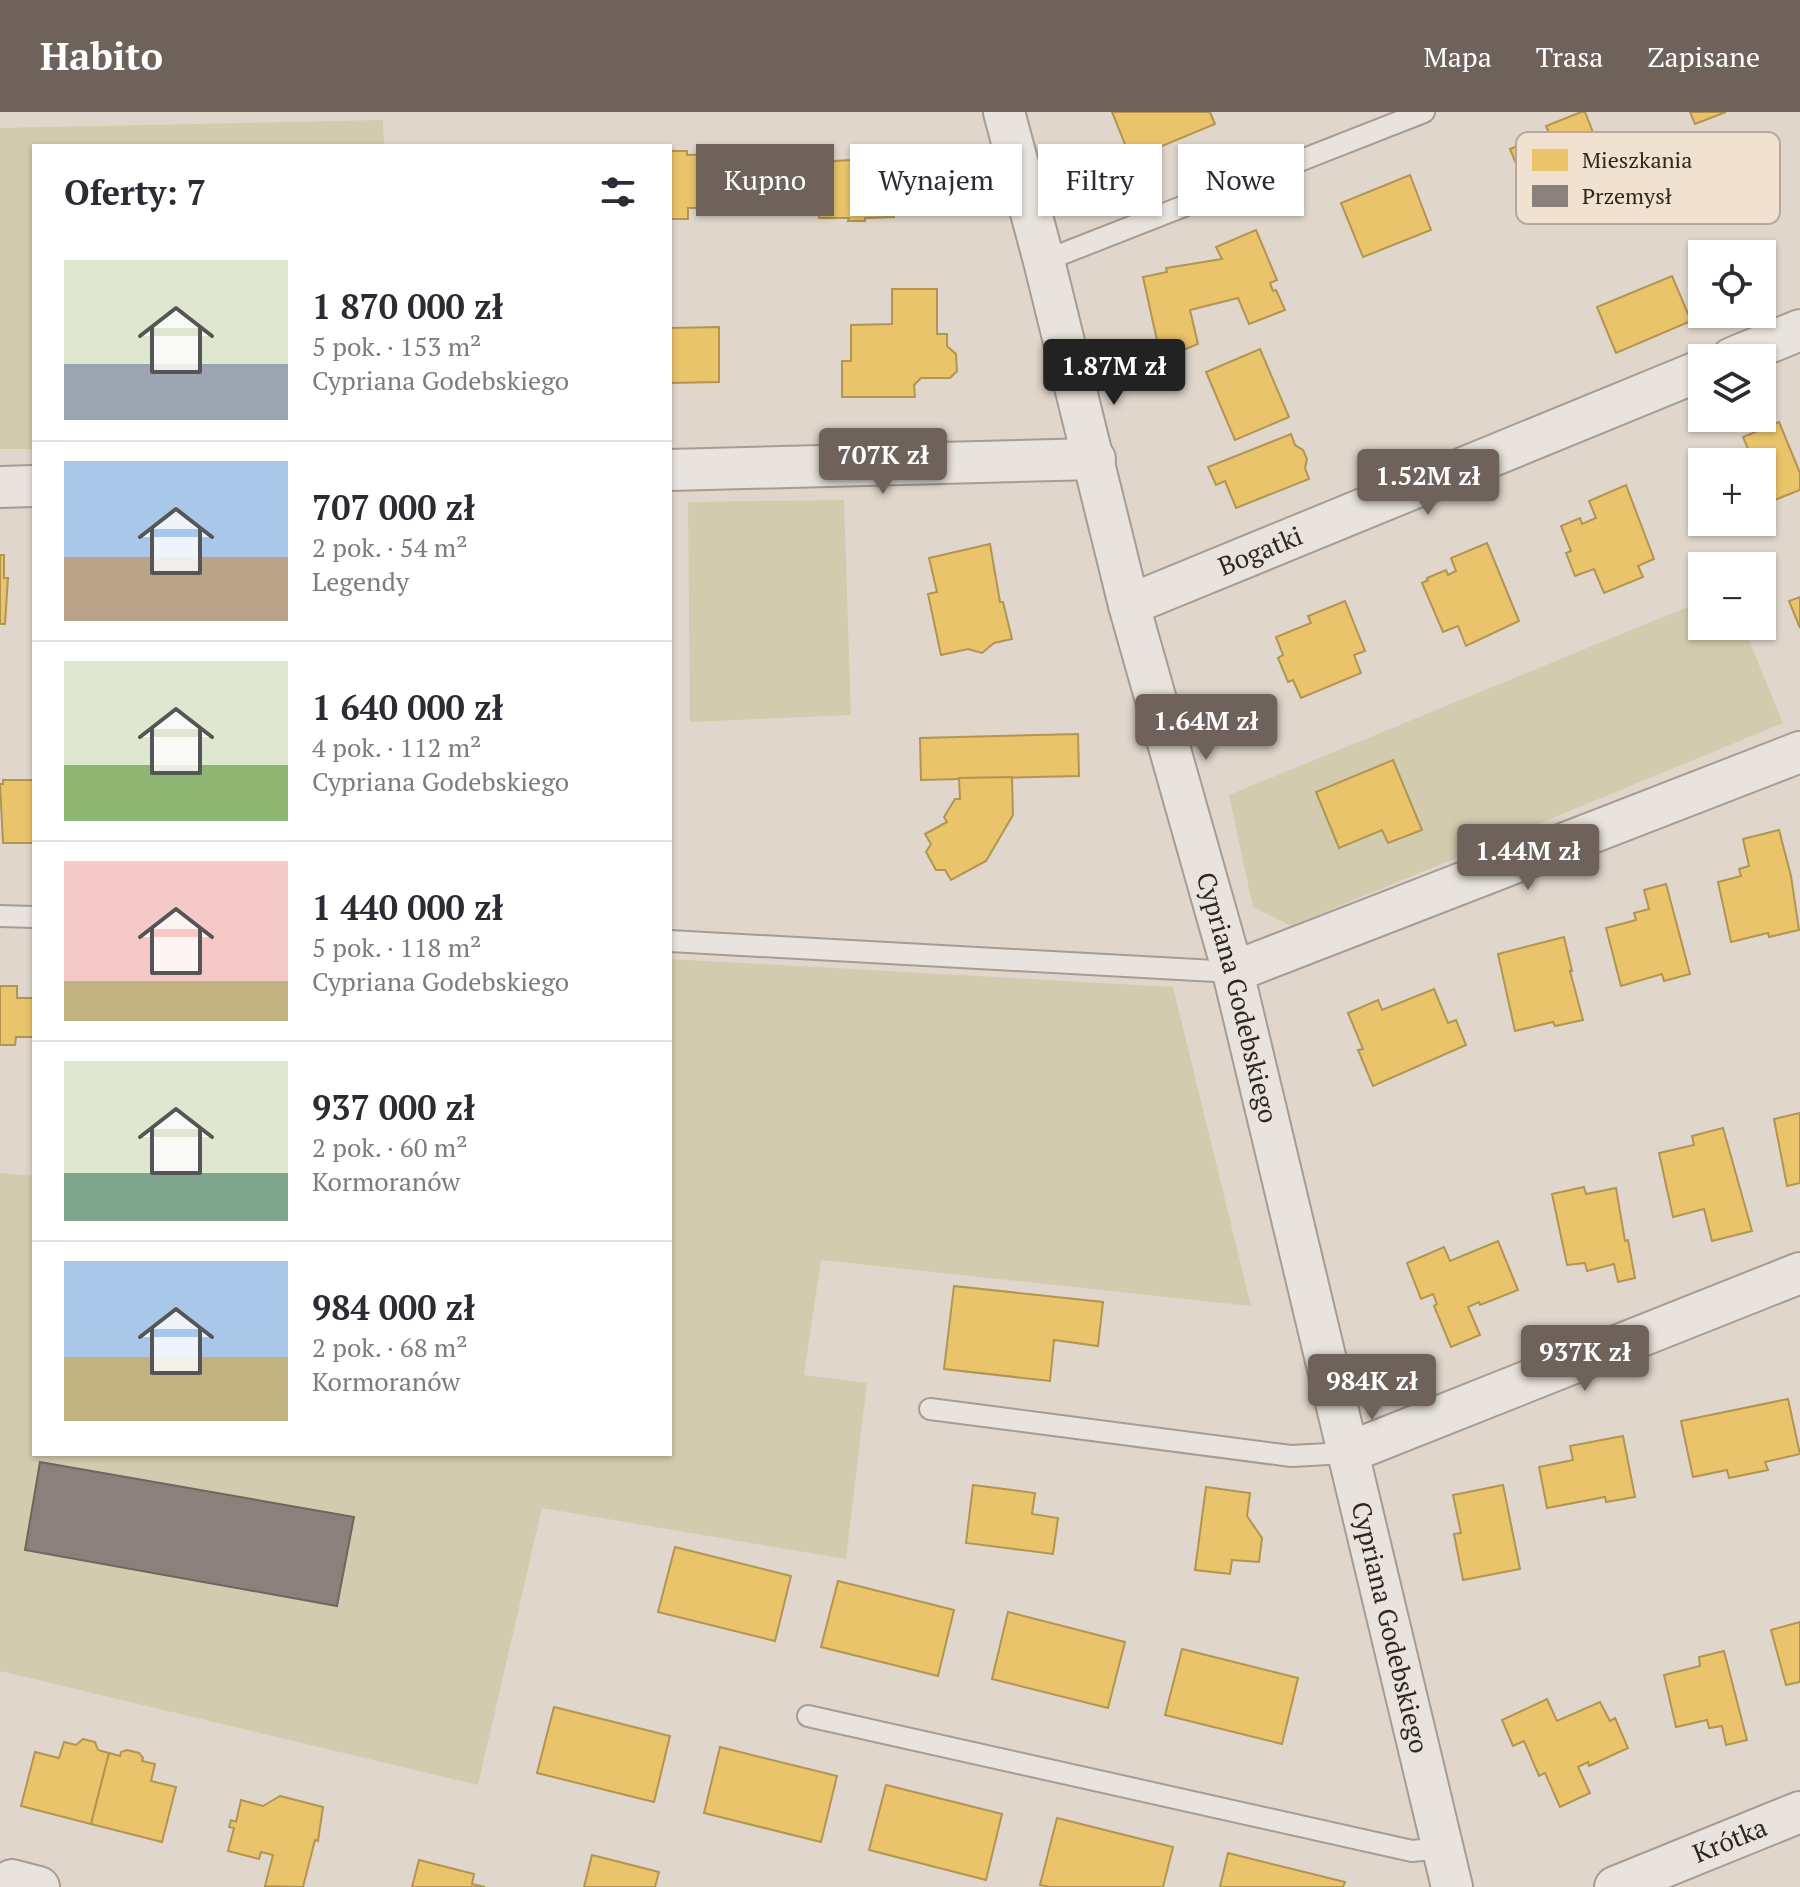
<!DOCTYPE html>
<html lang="pl">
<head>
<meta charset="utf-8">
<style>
	body { margin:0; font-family:"PT Serif",serif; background:#f2f2f3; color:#2b2b33; height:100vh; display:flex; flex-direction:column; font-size:30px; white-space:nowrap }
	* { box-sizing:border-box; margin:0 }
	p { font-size:26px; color:#7c7c81 }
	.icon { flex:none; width:44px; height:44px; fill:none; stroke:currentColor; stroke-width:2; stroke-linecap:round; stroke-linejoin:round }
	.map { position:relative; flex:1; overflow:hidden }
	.details { position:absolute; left:32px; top:32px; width:640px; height:1312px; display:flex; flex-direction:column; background:#fff; border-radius:0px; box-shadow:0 2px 6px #0004 }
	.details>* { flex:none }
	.banner { position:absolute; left:696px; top:32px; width:760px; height:72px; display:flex; gap:16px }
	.controls { position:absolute; left:1688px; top:128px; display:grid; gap:16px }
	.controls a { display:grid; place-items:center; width:88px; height:88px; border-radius:0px; background:#fff; box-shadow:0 2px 6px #0004; font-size:40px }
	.price { position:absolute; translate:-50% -68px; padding:0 18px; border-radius:8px; background:#6f625b; color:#fff; font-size:26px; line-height:52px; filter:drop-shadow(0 2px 4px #0008) }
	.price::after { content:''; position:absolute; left:50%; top:48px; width:24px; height:18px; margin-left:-12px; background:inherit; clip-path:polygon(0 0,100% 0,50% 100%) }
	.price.active { background:#222; color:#fff }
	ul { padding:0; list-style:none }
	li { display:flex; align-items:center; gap:24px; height:200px; padding:0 32px }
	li+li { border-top:2px solid #e1e1e2 }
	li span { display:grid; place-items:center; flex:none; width:224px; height:160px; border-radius:0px; color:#555 }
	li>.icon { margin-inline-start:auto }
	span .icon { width:96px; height:96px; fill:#fffc; stroke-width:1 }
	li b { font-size:34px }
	h2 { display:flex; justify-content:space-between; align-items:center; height:96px; padding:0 32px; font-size:34px }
	.chip { padding:0 28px; border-radius:0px; background:#fff; box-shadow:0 2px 6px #0004; font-size:28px; line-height:72px }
	.chip.active { background:#6f625b; color:#fff }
	header { display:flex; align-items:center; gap:48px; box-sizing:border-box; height:112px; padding:0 40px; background:#6f625b; color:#fff }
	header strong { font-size:38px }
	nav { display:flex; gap:44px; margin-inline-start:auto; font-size:28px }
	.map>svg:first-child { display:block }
	.green { fill:#d2cbae }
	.homes { fill:#e9c46a; stroke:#b29453; stroke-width:2 }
	.industry { fill:#8a817c; stroke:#706560; stroke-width:2 }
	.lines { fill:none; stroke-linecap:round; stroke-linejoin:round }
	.service-casing { stroke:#a59c94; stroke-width:24 }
	.minor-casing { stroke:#a59c94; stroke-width:44 }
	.service { stroke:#e8e3dc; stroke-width:20 }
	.minor { stroke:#e8e3dc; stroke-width:40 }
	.labels { text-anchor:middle; stroke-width:8; stroke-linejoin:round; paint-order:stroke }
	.street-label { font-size:26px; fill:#32241e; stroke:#f1e1d1 }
	.key { fill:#f1e1d1; stroke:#b8a89b; stroke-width:2 }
	.key-label { font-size:22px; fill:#32241e }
</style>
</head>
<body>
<header>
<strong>Habito</strong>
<nav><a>Mapa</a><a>Trasa</a><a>Zapisane</a></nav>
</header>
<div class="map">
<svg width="1800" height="1775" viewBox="0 0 1800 1775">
	<rect width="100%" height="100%" fill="#e0d6cb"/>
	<g class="green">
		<polygon points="383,8 384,34 34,34 34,337 0,337 0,16"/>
		<polygon points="844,388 851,603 690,610 688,390"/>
		<polygon points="1702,489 1702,514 1743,514 1783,611 1291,814 1253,795 1229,683"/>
		<polygon points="670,847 1173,875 1251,1194 821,1148 804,1263 867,1271 846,1447 542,1396 478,1673 0,1559 0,1061 34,1064 34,1342 670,1342"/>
	</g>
	<g class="homes">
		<polygon points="1112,0 1210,0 1215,12 1131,47"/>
		<polygon points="1581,0 1585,0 1606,53 1529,83 1510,37 1549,21 1546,14"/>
		<polygon points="1690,0 1726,0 1695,12"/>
		<polygon points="873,37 912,37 913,84 894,85 894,105 865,106 865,109 848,109 849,106 819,106 819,89 813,89 813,68 819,67 818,50 867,47 867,50 874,50"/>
		<polygon points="670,39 687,39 687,43 724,42 725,96 688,96 688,107 670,107"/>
		<polygon points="1410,63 1431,118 1363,145 1341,91"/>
		<polygon points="1256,118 1277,168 1270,171 1273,179 1276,178 1285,198 1249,212 1238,186 1190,198 1198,232 1169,244 1167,239 1160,242 1143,165 1167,160 1166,156 1222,147 1216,135"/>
		<polygon points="1672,164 1691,209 1616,241 1597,195"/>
		<polygon points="892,177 937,177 937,222 947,222 947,234 956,242 957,259 950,266 921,266 914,273 915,285 842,285 842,249 851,249 851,213 892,212"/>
		<polygon points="670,207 670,216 719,215 719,270 670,271"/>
		<polygon points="1260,237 1289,305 1235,328 1206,260"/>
		<polygon points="1779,310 1800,361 1800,378 1762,393 1762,350 1738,350 1751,344 1743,325"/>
		<polygon points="1291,322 1295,333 1303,338 1307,347 1305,356 1309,367 1236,396 1225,369 1216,373 1208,355"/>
		<polygon points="1626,373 1654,447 1638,454 1643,465 1604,481 1594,457 1575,464 1566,441 1571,439 1561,414 1580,406 1582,412 1596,406 1589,389"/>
		<polygon points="1487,431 1519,509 1466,534 1458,514 1443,520 1422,471 1428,468 1427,466 1446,458 1448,463 1456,459 1451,446"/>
		<polygon points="990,432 1000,490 1003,490 1012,527 994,531 982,541 968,537 941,543 928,482 937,480 929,446"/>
		<polygon points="0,443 4,443 4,466 8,466 5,512 0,512"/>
		<polygon points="1800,485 1800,516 1789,489"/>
		<polygon points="1345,489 1365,539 1354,543 1361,561 1301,586 1293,568 1288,570 1278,546 1283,543 1276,525 1311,511 1308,504"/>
		<polygon points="1078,622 1079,664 921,668 920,626"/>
		<polygon points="1393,648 1422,718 1388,731 1382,718 1339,736 1316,680"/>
		<polygon points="1012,665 1013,703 986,749 951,768 945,758 936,758 926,740 931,732 925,722 947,710 944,705 955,687 960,687 959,666"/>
		<polygon points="3,668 34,668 34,731 3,731 0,672 3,672"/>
		<polygon points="1779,718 1791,764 1799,818 1769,825 1768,821 1731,830 1718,770 1741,764 1739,757 1749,754 1743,727"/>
		<polygon points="1666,772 1690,862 1664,869 1662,862 1621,874 1606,816 1636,808 1634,801 1649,797 1644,778"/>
		<polygon points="1564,825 1572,859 1570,859 1583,908 1555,914 1553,910 1515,919 1498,842"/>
		<polygon points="0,874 17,874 17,886 34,886 34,925 16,925 15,933 0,933"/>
		<polygon points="1434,877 1448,911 1456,908 1466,933 1373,974 1358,938 1363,937 1348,901 1378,888 1382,898"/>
		<polygon points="1800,1001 1800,1071 1787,1074 1774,1007"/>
		<polygon points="1723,1016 1752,1119 1712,1129 1704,1097 1673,1105 1659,1041 1694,1033 1692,1024"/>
		<polygon points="1584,1075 1586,1082 1616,1076 1625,1129 1628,1128 1635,1166 1618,1170 1614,1152 1587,1159 1585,1151 1567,1153 1552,1082"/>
		<polygon points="1498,1129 1518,1178 1480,1193 1479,1190 1468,1195 1480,1223 1451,1235 1434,1194 1437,1192 1433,1182 1421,1187 1407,1151 1444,1135 1450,1149"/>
		<polygon points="954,1174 1103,1190 1098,1234 1054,1228 1050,1269 944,1257"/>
		<polygon points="1788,1287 1800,1342 1765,1350 1768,1358 1729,1366 1727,1358 1693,1365 1681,1309"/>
		<polygon points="1623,1324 1635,1385 1606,1390 1605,1385 1547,1396 1539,1355 1573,1348 1570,1334"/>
		<polygon points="973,1373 1035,1381 1032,1402 1058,1406 1053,1442 966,1431"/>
		<polygon points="1503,1373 1520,1457 1463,1468 1454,1422 1461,1421 1453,1383"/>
		<polygon points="1206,1375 1250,1381 1247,1404 1262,1426 1259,1450 1232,1448 1230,1462 1195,1458"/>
		<polygon points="675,1435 791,1464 775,1529 658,1500"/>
		<polygon points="838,1469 954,1498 938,1564 821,1535"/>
		<polygon points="1008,1500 1125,1530 1108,1596 992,1567"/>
		<polygon points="1800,1510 1800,1570 1786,1573 1771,1518"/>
		<polygon points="1182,1537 1298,1566 1282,1632 1165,1603"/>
		<polygon points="1724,1539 1747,1628 1726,1633 1722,1614 1709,1616 1707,1608 1676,1615 1664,1563 1700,1554 1699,1545"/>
		<polygon points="1547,1587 1557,1609 1600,1590 1610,1609 1615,1606 1628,1636 1589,1654 1588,1650 1578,1655 1590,1681 1560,1695 1545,1661 1539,1664 1524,1629 1513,1634 1502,1608"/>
		<polygon points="554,1595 670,1624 654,1690 537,1661"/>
		<polygon points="83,1627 95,1630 98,1638 109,1641 91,1712 21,1694 35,1640 59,1646 64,1630 76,1633"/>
		<polygon points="720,1635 837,1664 821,1730 704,1701"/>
		<polygon points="127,1638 139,1641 143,1646 142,1649 155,1652 151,1669 176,1675 162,1730 91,1712 109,1641 120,1644 121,1640"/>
		<polygon points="886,1673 1002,1702 986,1768 869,1738"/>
		<polygon points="280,1684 323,1695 318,1729 315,1728 303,1775 265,1774 273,1743 261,1740 259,1747 228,1739 234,1716 229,1715 231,1708 236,1710 241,1688 263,1694"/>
		<polygon points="1057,1706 1173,1735 1163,1775 1050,1775 1040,1773"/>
		<polygon points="1228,1741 1345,1770 1343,1775 1220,1775"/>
		<polygon points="592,1743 659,1760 655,1775 584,1775"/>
		<polygon points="419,1748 474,1762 472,1772 485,1775 412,1775"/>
	</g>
	<polygon class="industry" points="40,1350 354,1405 337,1494 25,1438"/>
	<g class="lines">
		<g class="service-casing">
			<g id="service">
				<polyline points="1044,149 1424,0"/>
				<polyline points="0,804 34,805"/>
				<polyline points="670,829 1233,860"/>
				<polyline points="930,1297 1291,1344 1347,1341"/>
				<polyline points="808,1604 1412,1739 1442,1736"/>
			</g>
		</g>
		<g class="minor-casing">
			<g id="minor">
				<path id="s1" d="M1004,0L1044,149L1129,493L1233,860L1452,1775"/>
				<polyline points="1732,246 1800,218"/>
				<polyline points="670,358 1095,347"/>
				<polyline points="0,375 34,374"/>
				<path id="s2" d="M1129,493L1702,258"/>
				<polyline points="1233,860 1800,640"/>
				<polyline points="1347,1341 1800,1161"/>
				<polyline points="12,1768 39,1775"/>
				<path id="s3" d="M1615,1775L1800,1700"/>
			</g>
		</g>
		<use href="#service" class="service"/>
		<use href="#minor" class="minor"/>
	</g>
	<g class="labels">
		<g class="street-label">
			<text dy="9" stroke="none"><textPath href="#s2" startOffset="142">Bogatki</textPath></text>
			<text dy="9" stroke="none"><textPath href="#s1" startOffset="916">Cypriana Godebskiego</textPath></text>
			<text dy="9" stroke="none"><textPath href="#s1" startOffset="1564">Cypriana Godebskiego</textPath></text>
			<text dy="9" stroke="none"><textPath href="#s3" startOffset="124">Krótka</textPath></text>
		</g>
	</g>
	<rect x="1516" y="20" width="264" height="92" rx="12" class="key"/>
	<rect x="1532" y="37" width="36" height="22" fill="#e9c46a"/>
	<rect x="1532" y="73" width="36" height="22" fill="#8a817c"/>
	<g class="key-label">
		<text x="1582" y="56">Mieszkania</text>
		<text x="1582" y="92">Przemysł</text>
	</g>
</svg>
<div class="controls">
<a><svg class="icon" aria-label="locate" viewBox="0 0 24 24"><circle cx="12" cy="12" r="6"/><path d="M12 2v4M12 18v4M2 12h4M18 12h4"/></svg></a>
<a><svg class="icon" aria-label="layers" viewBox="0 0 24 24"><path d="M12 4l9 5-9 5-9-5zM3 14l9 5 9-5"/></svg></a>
<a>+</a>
<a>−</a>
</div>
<b class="price active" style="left:1114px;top:295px">1.87M zł</b>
<b class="price" style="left:883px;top:384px">707K zł</b>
<b class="price" style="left:1428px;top:405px">1.52M zł</b>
<b class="price" style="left:1206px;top:650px">1.64M zł</b>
<b class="price" style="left:1528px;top:780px">1.44M zł</b>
<b class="price" style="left:1585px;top:1281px">937K zł</b>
<b class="price" style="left:1372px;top:1310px">984K zł</b>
<div class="banner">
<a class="chip active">Kupno</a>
<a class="chip">Wynajem</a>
<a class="chip">Filtry</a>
<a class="chip">Nowe</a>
</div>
<section class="details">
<h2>Oferty: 7<svg class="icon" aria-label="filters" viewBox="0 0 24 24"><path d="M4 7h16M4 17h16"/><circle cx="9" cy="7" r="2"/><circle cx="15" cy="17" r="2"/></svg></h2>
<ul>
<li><span style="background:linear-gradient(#dfe7d0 65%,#9aa5b1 0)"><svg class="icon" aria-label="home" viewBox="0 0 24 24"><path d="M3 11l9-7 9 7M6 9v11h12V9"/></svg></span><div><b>1 870 000 zł</b><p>5 pok. · 153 m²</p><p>Cypriana Godebskiego</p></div></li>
<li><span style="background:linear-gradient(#a9c7e8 60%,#b9a48a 0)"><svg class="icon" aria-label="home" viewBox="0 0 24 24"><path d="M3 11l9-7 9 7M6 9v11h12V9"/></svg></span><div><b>707 000 zł</b><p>2 pok. · 54 m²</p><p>Legendy</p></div></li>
<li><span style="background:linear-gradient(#dfe7d0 65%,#8fb573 0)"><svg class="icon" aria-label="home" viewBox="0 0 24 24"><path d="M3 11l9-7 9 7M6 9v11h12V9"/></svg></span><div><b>1 640 000 zł</b><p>4 pok. · 112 m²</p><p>Cypriana Godebskiego</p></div></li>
<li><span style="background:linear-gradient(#f6c9c9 75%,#c2b280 0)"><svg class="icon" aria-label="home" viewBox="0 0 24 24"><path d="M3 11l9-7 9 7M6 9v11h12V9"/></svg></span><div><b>1 440 000 zł</b><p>5 pok. · 118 m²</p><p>Cypriana Godebskiego</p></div></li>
<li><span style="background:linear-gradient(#dfe7d0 70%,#7fa58c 0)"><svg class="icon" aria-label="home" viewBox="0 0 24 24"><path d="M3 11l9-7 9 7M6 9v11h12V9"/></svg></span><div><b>937 000 zł</b><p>2 pok. · 60 m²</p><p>Kormoranów</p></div></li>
<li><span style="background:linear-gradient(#a9c7e8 60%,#c2b280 0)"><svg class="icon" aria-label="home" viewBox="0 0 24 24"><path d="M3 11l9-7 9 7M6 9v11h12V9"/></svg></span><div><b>984 000 zł</b><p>2 pok. · 68 m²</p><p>Kormoranów</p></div></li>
</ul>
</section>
</div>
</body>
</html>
